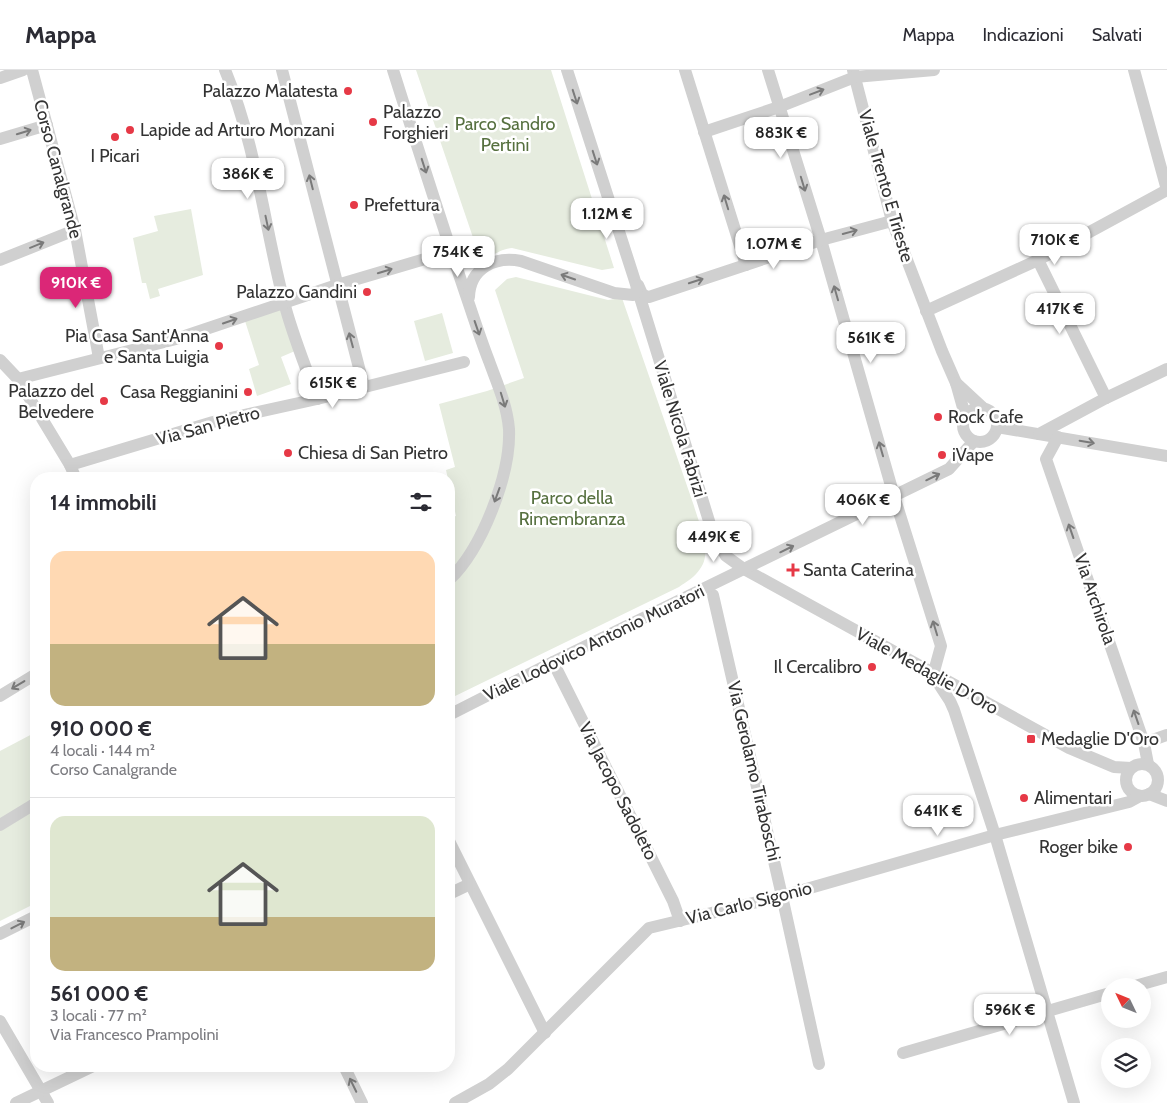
<!DOCTYPE html>
<html lang="it">
<head>
<meta charset="utf-8">
<style>
	body { margin:0; font-family:Cabin,sans-serif; background:#f7f7f7; color:#2b2b33; height:100vh; display:flex; flex-direction:column; font-size:19px; white-space:nowrap }
	* { box-sizing:border-box; margin:0 }
	p { font-size:16px; color:#7c7c81 }
	.icon { flex:none; width:28px; height:28px; fill:none; stroke:currentColor; stroke-width:2; stroke-linecap:round; stroke-linejoin:round }
	.map { position:relative; flex:1; overflow:hidden }
	.sheet { position:absolute; left:30px; top:402px; width:425px; height:600px; display:flex; flex-direction:column; background:#fff; border-radius:20px; box-shadow:0 5px 20px #0002 }
	.sheet>* { flex:none }
	.needle { width:32px; rotate:313deg }
	.tools { position:absolute; left:1101px; top:908px; display:grid; gap:10px }
	.tools a { display:grid; place-items:center; width:50px; height:50px; border-radius:50%; background:#fff; box-shadow:0 5px 20px #0002; font-size:25px }
	.price { position:absolute; translate:-50% -42px; padding:0 11px; border-radius:10px; background:#fff; color:#222; font-size:16px; line-height:32px; filter:drop-shadow(0 1px 2px #0008) }
	.price::after { content:''; position:absolute; left:50%; top:30px; width:15px; height:11px; margin-left:-8px; background:inherit; clip-path:polygon(0 0,100% 0,50% 100%) }
	.price.active { background:#db2777; color:#fff }
	ul { padding:0; list-style:none }
	li { display:grid; align-content:center; gap:10px; height:265px; padding:0 20px }
	li+li { border-top:1px solid #e1e1e2 }
	li span { display:grid; place-items:center; height:155px; border-radius:15px; color:#555 }
	li>.icon { margin-inline-start:auto }
	span .icon { width:90px; height:90px; fill:#fffc; stroke-width:1 }
	li b { font-size:21px }
	h2 { display:flex; justify-content:space-between; align-items:center; height:60px; padding:0 20px; font-size:21px }
	header { display:flex; align-items:center; gap:30px; box-sizing:border-box; height:70px; padding:0 25px; background:#fff; border-bottom:1px solid #e1e1e2 }
	header strong { font-size:24px }
	nav { display:flex; gap:28px; margin-inline-start:auto; font-size:18px }
	.map>svg:first-child { display:block }
	.green { fill:#e6ecdf }
	.lines { fill:none; stroke-linecap:round; stroke-linejoin:round }
	.minor { stroke:#d0d0d0; stroke-width:12 }
	.oneway { stroke:#7a7a7a }
	.poi-dot { fill:#e63946; stroke:#fff; stroke-width:2 }
	.labels { text-anchor:middle; stroke-width:5; stroke-linejoin:round; paint-order:stroke }
	.poi-label { font-size:18px; fill:#333; stroke:#fff; text-anchor:start }
	.park-label { font-size:18px; fill:#56703f; stroke:#fff }
	.street-label { font-size:18px; fill:#333; stroke:#fff }
</style>
</head>
<body>
<header>
<strong>Mappa</strong>
<nav><a>Mappa</a><a>Indicazioni</a><a>Salvati</a></nav>
</header>
<div class="map">
<svg width="1167" height="1033" viewBox="0 0 1167 1033">
	<rect width="100%" height="100%" fill="#fff"/>
	<g class="green">
		<path d="M416,0H551L614,198L602,200L512,178C499,179 492,187 481,191Z"/>
		<polygon points="191,139 203,205 158,219 160,226 150,229 146,213 142,213 133,168 158,161 154,146"/>
		<path d="M516,207L608,230L622,228L694,436C699,454 713,482 700,499C695,507 686,512 679,517L449,629V448L456,446L446,400L455,397L439,334L487,321L524,308L495,220L507,209Z"/>
		<polygon points="280,239 295,281 281,287 291,314 257,326 249,299 259,295 245,251"/>
		<polygon points="442,243 453,283 425,291 414,251"/>
		<polygon points="36,662 36,833 0,851 0,681"/>
	</g>
	<g class="lines">
		<g class="minor">
			<polyline points="32,0 75,160 99,288"/>
			<path d="M225,0C256,74 264,154 284,232C292,264 306,297 317,329"/>
			<polyline points="282,0 364,317"/>
			<path d="M393,0C418,79 443,158 470,237C476,255 482,273 489,291C497,313 507,335 509,359C511,404 482,479 449,510"/>
			<polyline points="567,0 634,208 713,464 726,486 744,499 1069,678 1114,697 1131,698"/>
			<polyline points="685,0 746,195"/>
			<polyline points="768,0 821,170 894,426 941,576 933,605 950,631 954,640 995,765 1074,1033"/>
			<polyline points="853,0 892,151 942,281 956,313 965,345"/>
			<polyline points="1134,0 1167,120"/>
			<polyline points="0,8 23,0"/>
			<polyline points="704,62 779,37 855,7 934,0"/>
			<polyline points="0,69 47,55"/>
			<polyline points="0,190 75,160"/>
			<polyline points="1038,190 1106,328"/>
			<polyline points="638,215 642,224 647,227 649,227 821,170 892,151"/>
			<path d="M469,227C470,198 495,186 521,191L614,223L633,225L636,223L637,217"/>
			<polyline points="926,241 1038,190 1167,120"/>
			<polyline points="0,290 18,309 70,395 76,409"/>
			<polyline points="18,309 176,269 337,215 452,181"/>
			<polyline points="956,313 983,338"/>
			<circle cx="980" cy="355" r="17"/>
			<polyline points="997,357 1167,386"/>
			<polyline points="1039,364 1106,328 1167,299"/>
			<polyline points="1058,367 1046,389 1144,673 1148,694"/>
			<polyline points="70,395 213,352 317,329 464,292"/>
			<polyline points="713,525 782,826 819,994"/>
			<polyline points="553,592 673,831 680,851"/>
			<polyline points="0,626 36,604"/>
			<polyline points="449,645 553,592 949,399 974,371"/>
			<polyline points="1144,673 1167,665"/>
			<circle cx="1142" cy="710" r="16"/>
			<polyline points="1149,724 1167,731"/>
			<polyline points="0,755 36,733"/>
			<polyline points="449,771 545,963"/>
			<polyline points="449,824 470,814"/>
			<polyline points="0,864 36,846"/>
			<polyline points="1135,916 1167,907"/>
			<polyline points="0,951 48,1033"/>
			<polyline points="903,983 1110,923"/>
			<polyline points="344,996 362,1033"/>
			<polyline points="16,1033 93,996"/>
			<polyline points="455,1033 489,1014 508,999 649,858 782,826 995,765 1129,732 1140,726"/>
		</g>
	</g>
	<defs><path id="oneway-shaft" d="M-6 0H5M1.5-3L5.5 0L1.5 3" fill="none" stroke-width="1.6" stroke-linecap="round" stroke-linejoin="round" transform="scale(1.25)"/></defs>
	<g class="oneway">
		<use href="#oneway-shaft" transform="translate(817 22) rotate(-21)"/>
		<use href="#oneway-shaft" transform="translate(575 27) rotate(72)"/>
		<use href="#oneway-shaft" transform="translate(24 62) rotate(-17)"/>
		<use href="#oneway-shaft" transform="translate(595 88) rotate(72)"/>
		<use href="#oneway-shaft" transform="translate(424 96) rotate(72)"/>
		<use href="#oneway-shaft" transform="translate(311 112) rotate(-104)"/>
		<use href="#oneway-shaft" transform="translate(803 114) rotate(73)"/>
		<use href="#oneway-shaft" transform="translate(726 132) rotate(-107)"/>
		<use href="#oneway-shaft" transform="translate(267 153) rotate(78)"/>
		<use href="#oneway-shaft" transform="translate(850 162) rotate(-15)"/>
		<use href="#oneway-shaft" transform="translate(37 175) rotate(-22)"/>
		<use href="#oneway-shaft" transform="translate(385 201) rotate(-17)"/>
		<use href="#oneway-shaft" transform="translate(568 207) rotate(-161)"/>
		<use href="#oneway-shaft" transform="translate(696 211) rotate(-18)"/>
		<use href="#oneway-shaft" transform="translate(836 223) rotate(-106)"/>
		<use href="#oneway-shaft" transform="translate(230 251) rotate(-19)"/>
		<use href="#oneway-shaft" transform="translate(477 258) rotate(71)"/>
		<use href="#oneway-shaft" transform="translate(351 270) rotate(-105)"/>
		<use href="#oneway-shaft" transform="translate(503 330) rotate(73)"/>
		<use href="#oneway-shaft" transform="translate(1087 372) rotate(10)"/>
		<use href="#oneway-shaft" transform="translate(881 379) rotate(-106)"/>
		<use href="#oneway-shaft" transform="translate(933 407) rotate(-26)"/>
		<use href="#oneway-shaft" transform="translate(497 425) rotate(110)"/>
		<use href="#oneway-shaft" transform="translate(1071 461) rotate(-109)"/>
		<use href="#oneway-shaft" transform="translate(787 479) rotate(-26)"/>
		<use href="#oneway-shaft" transform="translate(935 558) rotate(-107)"/>
		<use href="#oneway-shaft" transform="translate(18 615) rotate(149)"/>
		<use href="#oneway-shaft" transform="translate(1136 647) rotate(-109)"/>
		<use href="#oneway-shaft" transform="translate(18 855) rotate(-27)"/>
		<use href="#oneway-shaft" transform="translate(353 1015) rotate(-116)"/>
	</g>
	<g class="poi-dot">
		<circle cx="348" cy="21" r="5"/>
		<circle cx="373" cy="52" r="5"/>
		<circle cx="130" cy="60" r="5"/>
		<circle cx="115" cy="67" r="5"/>
		<circle cx="354" cy="135" r="5"/>
		<circle cx="367" cy="222" r="5"/>
		<circle cx="219" cy="276" r="5"/>
		<circle cx="248" cy="322" r="5"/>
		<circle cx="104" cy="331" r="5"/>
		<circle cx="938" cy="347" r="5"/>
		<circle cx="288" cy="383" r="5"/>
		<circle cx="942" cy="385" r="5"/>
		<path d="M790.5 492.5h5v5h5v5h-5v5h-5v-5h-5v-5h5z"/>
		<circle cx="872" cy="597" r="5"/>
		<rect x="1026" y="664" width="10" height="10" rx="2.5"/>
		<circle cx="1024" cy="728" r="5"/>
		<circle cx="1128" cy="777" r="5"/>
	</g>
	<g class="labels">
		<g class="poi-label">
			<text x="338" y="27" text-anchor="end">Palazzo Malatesta</text>
			<text x="383" y="48">Palazzo<tspan x="383" dy="21">Forghieri</tspan></text>
			<text x="140" y="66">Lapide ad Arturo Monzani</text>
			<text x="115" y="92" text-anchor="middle">I Picari</text>
			<text x="364" y="141">Prefettura</text>
			<text x="357" y="228" text-anchor="end">Palazzo Gandini</text>
			<text x="209" y="272" text-anchor="end">Pia Casa Sant'Anna<tspan x="209" dy="21">e Santa Luigia</tspan></text>
			<text x="94" y="327" text-anchor="end">Palazzo del<tspan x="94" dy="21">Belvedere</tspan></text>
			<text x="238" y="328" text-anchor="end">Casa Reggianini</text>
			<text x="948" y="353">Rock Cafe</text>
			<text x="298" y="389">Chiesa di San Pietro</text>
			<text x="952" y="391">iVape</text>
			<text x="803" y="506">Santa Caterina</text>
			<text x="862" y="603" text-anchor="end">Il Cercalibro</text>
			<text x="1041" y="675">Medaglie D'Oro</text>
			<text x="1034" y="734">Alimentari</text>
			<text x="1118" y="783" text-anchor="end">Roger bike</text>
		</g>
		<g class="park-label">
			<text x="505" y="60">Parco Sandro<tspan x="505" dy="21">Pertini</tspan></text>
			<text x="572" y="434">Parco della<tspan x="572" dy="21">Rimembranza</tspan></text>
		</g>
		<g class="street-label">
			<text transform="translate(58 99) rotate(75)" y="6">Corso Canalgrande</text>
			<text transform="translate(886 116) rotate(74)" y="6">Viale Trento E Trieste</text>
			<text transform="translate(208 356) rotate(-15)" y="6">Via San Pietro</text>
			<text transform="translate(680 359) rotate(73)" y="6">Viale Nicola Fabrizi</text>
			<text transform="translate(1095 529) rotate(71)" y="6">Via Archirola</text>
			<text transform="translate(594 573) rotate(-26)" y="6">Viale Lodovico Antonio Muratori</text>
			<text transform="translate(927 601) rotate(29)" y="6">Viale Medaglie D'Oro</text>
			<text transform="translate(754 701) rotate(77)" y="6">Via Gerolamo Tiraboschi</text>
			<text transform="translate(618 721) rotate(63)" y="6">Via Jacopo Sadoleto</text>
			<text transform="translate(749 833) rotate(-14)" y="6">Via Carlo Sigonio</text>
		</g>
	</g>
</svg>
<div class="tools">
<a><svg class="needle" viewBox="-14 -14 28 28"><path d="M0-13l5 13h-10z" fill="#e53935"/><path d="M0 13l5-13h-10z" fill="#7c7c81"/></svg></a>
<a><svg class="icon" aria-label="layers" viewBox="0 0 24 24"><path d="M12 4l9 5-9 5-9-5zM3 14l9 5 9-5"/></svg></a>
</div>
<b class="price" style="left:781px;top:89px">883K €</b>
<b class="price" style="left:248px;top:130px">386K €</b>
<b class="price" style="left:607px;top:170px">1.12M €</b>
<b class="price" style="left:1055px;top:196px">710K €</b>
<b class="price" style="left:774px;top:200px">1.07M €</b>
<b class="price" style="left:458px;top:208px">754K €</b>
<b class="price active" style="left:76px;top:239px">910K €</b>
<b class="price" style="left:1060px;top:265px">417K €</b>
<b class="price" style="left:871px;top:294px">561K €</b>
<b class="price" style="left:333px;top:339px">615K €</b>
<b class="price" style="left:863px;top:456px">406K €</b>
<b class="price" style="left:714px;top:493px">449K €</b>
<b class="price" style="left:938px;top:767px">641K €</b>
<b class="price" style="left:1010px;top:966px">596K €</b>
<section class="sheet">
<h2>14 immobili<svg class="icon" aria-label="filters" viewBox="0 0 24 24"><path d="M4 7h16M4 17h16"/><circle cx="9" cy="7" r="2"/><circle cx="15" cy="17" r="2"/></svg></h2>
<ul>
<li><span style="background:linear-gradient(#ffd9b3 60%,#c2b280 0)"><svg class="icon" aria-label="home" viewBox="0 0 24 24"><path d="M3 11l9-7 9 7M6 9v11h12V9"/></svg></span><div><b>910 000 €</b><p>4 locali · 144 m²</p><p>Corso Canalgrande</p></div></li>
<li><span style="background:linear-gradient(#dfe7d0 65%,#c2b280 0)"><svg class="icon" aria-label="home" viewBox="0 0 24 24"><path d="M3 11l9-7 9 7M6 9v11h12V9"/></svg></span><div><b>561 000 €</b><p>3 locali · 77 m²</p><p>Via Francesco Prampolini</p></div></li>
</ul>
</section>
</div>
</body>
</html>
